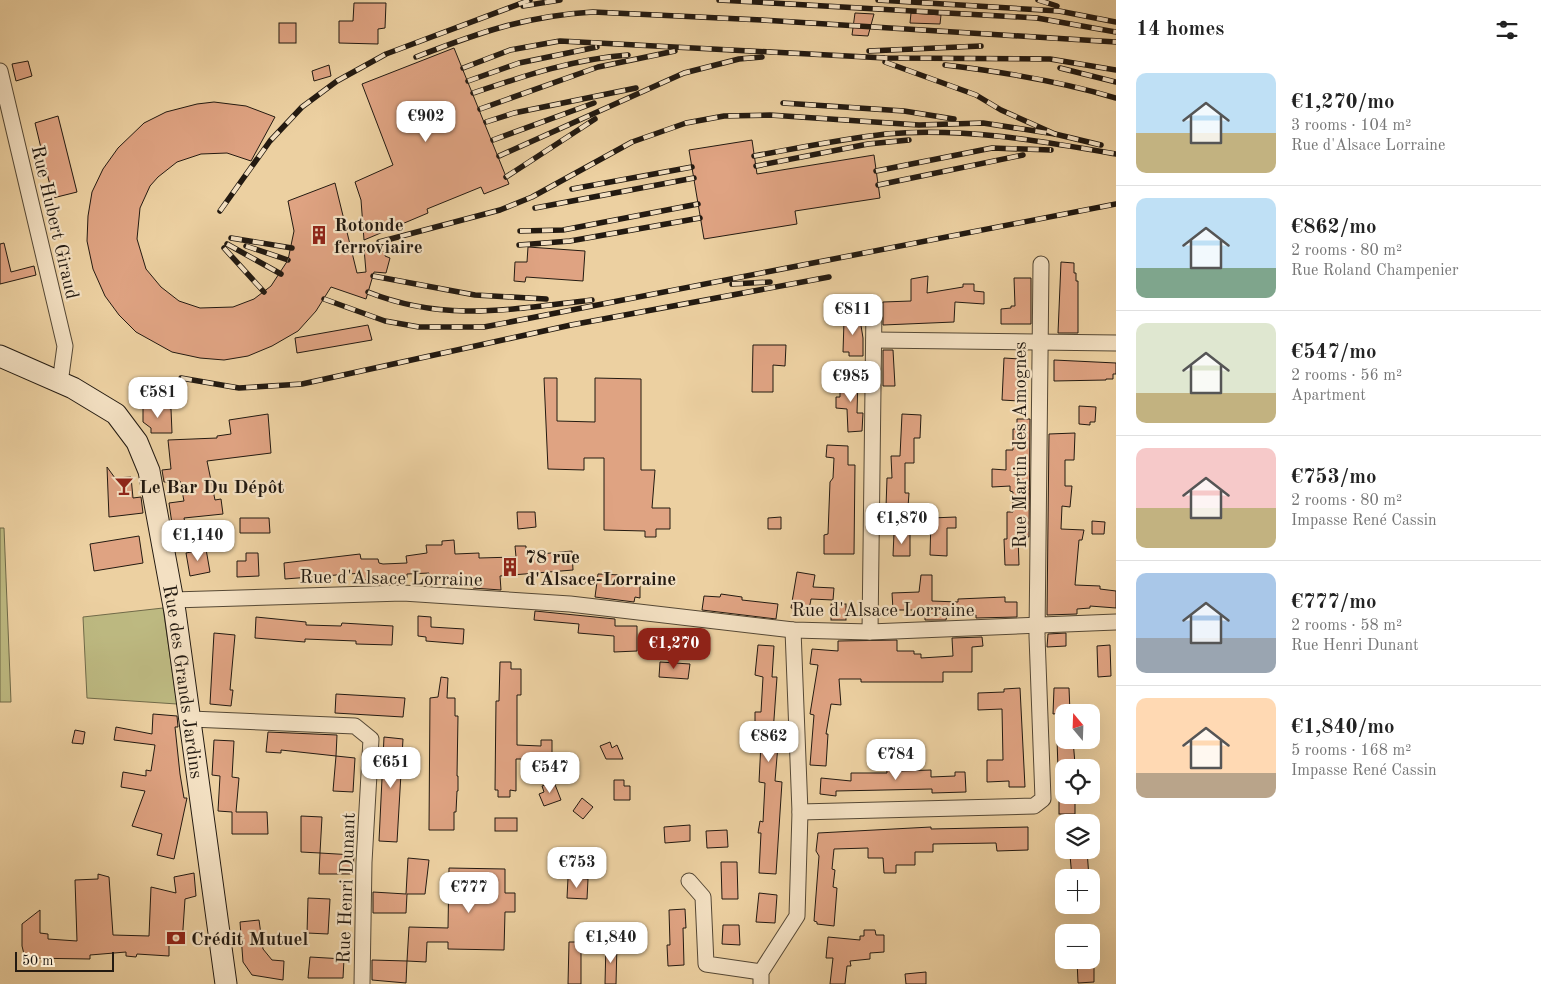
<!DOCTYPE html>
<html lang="en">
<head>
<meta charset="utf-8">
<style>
	body { margin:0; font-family:"Old Standard TT",serif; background:#f2f2f2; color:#222; height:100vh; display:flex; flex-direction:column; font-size:19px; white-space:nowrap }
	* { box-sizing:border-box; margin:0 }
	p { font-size:16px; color:#767676 }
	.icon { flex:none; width:28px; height:28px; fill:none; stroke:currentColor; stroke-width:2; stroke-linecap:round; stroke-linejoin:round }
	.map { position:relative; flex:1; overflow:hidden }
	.details { display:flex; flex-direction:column; background:#fff; width:425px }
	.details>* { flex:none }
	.needle { width:32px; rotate:341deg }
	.tools { position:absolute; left:1055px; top:704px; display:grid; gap:10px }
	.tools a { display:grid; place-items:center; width:45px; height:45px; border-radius:10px; background:#fff; box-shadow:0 5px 20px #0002; font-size:25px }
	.scale { position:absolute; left:15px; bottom:12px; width:99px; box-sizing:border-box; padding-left:5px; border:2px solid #231a11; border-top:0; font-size:14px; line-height:18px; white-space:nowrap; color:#231a11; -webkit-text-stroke:4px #f3e0c2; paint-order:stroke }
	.price { position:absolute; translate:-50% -42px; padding:0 11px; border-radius:10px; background:#fff; color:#222; font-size:16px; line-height:32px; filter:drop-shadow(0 1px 2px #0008) }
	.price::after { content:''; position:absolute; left:50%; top:30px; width:15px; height:11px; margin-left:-8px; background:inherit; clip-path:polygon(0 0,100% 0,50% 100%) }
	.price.selected { background:#8f2418; color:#fff }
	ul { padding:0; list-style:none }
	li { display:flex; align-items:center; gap:15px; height:125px; padding:0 20px }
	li+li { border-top:1px solid #e0e0e0 }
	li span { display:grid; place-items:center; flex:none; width:140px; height:100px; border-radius:10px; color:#555 }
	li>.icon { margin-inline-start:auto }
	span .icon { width:60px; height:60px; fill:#fffc; stroke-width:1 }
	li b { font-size:21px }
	h2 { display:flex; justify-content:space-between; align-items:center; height:60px; padding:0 20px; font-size:21px }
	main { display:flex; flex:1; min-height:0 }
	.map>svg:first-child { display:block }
	.green { fill:#bdb981; stroke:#706a49 }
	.building { fill:#dfa382; stroke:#231a11 }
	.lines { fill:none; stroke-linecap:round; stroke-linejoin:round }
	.street-casing { stroke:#554835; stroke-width:17 }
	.secondary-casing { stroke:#231a11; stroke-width:23 }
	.street { stroke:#f3e0c2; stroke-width:15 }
	.secondary { stroke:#f3e0c2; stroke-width:21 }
	.rail-casing { stroke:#231a11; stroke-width:5.5 }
	.rail { stroke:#f3e0c2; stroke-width:4; stroke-dasharray:11; stroke-linecap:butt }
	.labels { text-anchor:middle; stroke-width:4.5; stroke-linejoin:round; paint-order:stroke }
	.street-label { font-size:19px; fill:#231a11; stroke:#f3e0c2 }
	.poi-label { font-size:19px; font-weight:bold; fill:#231a11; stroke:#f3e0c2; text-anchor:start }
</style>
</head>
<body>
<main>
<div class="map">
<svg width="1116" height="984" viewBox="0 0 1116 984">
	<rect width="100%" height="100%" fill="#ecd0a1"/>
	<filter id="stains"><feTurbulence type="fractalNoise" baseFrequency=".004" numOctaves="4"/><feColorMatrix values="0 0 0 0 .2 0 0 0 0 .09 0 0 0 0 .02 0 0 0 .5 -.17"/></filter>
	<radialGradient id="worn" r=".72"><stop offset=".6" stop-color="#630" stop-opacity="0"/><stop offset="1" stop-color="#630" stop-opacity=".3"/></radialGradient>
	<g class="green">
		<polygon points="0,528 4,528 11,702 0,702"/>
		<polygon points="163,608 177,704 87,698 83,617"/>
	</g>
	<g class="building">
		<polygon points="354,3 386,3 385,28 378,29 378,44 339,43 339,21 353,21"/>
		<polygon points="855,13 874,14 868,36 852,35"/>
		<polygon points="911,13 941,15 940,24 910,23"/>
		<rect x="279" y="23" width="17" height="20"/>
		<polygon points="454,48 509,184 484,194 481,187 427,209 428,213 364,240 361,200 355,182 393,165 362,84"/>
		<polygon points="28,61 32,76 16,81 12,64"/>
		<polygon points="329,65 331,76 314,81 312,71"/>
		<polygon points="214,102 246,106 275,117 251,161 227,153 201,154 177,162 158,177 150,186 140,208 137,239 146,269 161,287 179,301 200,308 233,307 254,299 271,286 288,260 294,231 288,201 335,183 357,273 366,272 364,248 386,252 385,256 390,258 386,273 374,272 366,299 331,287 316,311 298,331 272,346 248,356 224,360 200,358 172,352 136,332 119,315 105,296 93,269 87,241 88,216 92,192 103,169 118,148 144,123 166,112 197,104"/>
		<polygon points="58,116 77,192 53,198 35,123"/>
		<polygon points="752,140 757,174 874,155 880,198 795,211 797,224 704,239 689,150"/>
		<polygon points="4,243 11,272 34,266 36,275 0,284 0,244"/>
		<polygon points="528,247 585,251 583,281 526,277 525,282 514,281 515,262 527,262"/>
		<polygon points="1061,262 1074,263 1074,273 1076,273 1076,281 1078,281 1078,333 1058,333"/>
		<polygon points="928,276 927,293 963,287 963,284 974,284 974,291 984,292 984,304 955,302 954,322 883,325 883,302 911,301 911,279"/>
		<polygon points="1014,278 1031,278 1031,324 1001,324 1001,309 1011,308 1011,306 1015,306"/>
		<polygon points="859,313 863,338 863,356 849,356 849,352 843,352 844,321 849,314"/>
		<polygon points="368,325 372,340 297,353 295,338"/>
		<polygon points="753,345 786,345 785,366 773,365 773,392 752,392"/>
		<polygon points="883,350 893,350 895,386 883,386"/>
		<polygon points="1004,358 1020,359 1019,401 1002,400"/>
		<polygon points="1054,360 1116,363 1116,374 1113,374 1113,379 1106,379 1106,380 1054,381"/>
		<polygon points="843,376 858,377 857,413 863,413 862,431 848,432 847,409 836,408 836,397 840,397 840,386 843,386"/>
		<polygon points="544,378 557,378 557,421 595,422 595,378 641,379 641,470 655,470 652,508 670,508 670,529 656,529 656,537 645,537 645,531 604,530 604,458 584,458 584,470 548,469"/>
		<polygon points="160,406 171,409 172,433 151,433 151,428 143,422 143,408"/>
		<polygon points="1079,406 1096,407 1095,422 1090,422 1090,425 1079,424"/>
		<polygon points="268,414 271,453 207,461 215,500 221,499 223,514 184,518 185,523 172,524 169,503 184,501 180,481 164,482 162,470 171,469 168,440 217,438 217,436 231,434 229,420"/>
		<polygon points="902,414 921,415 920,438 914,438 914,463 905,463 905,493 909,493 908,507 886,507 887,478 892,478 891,456 900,456"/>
		<polygon points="1017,419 1030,419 1029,537 1018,537 1019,565 1005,565 1004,539 1007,539 1007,512 1013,512 1013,492 1010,491 1010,486 992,487 992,469 1006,470 1006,450 1013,450 1013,429 1017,429"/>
		<polygon points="1075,433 1074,460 1065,460 1065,486 1072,486 1070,507 1062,506 1061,529 1084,530 1082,540 1079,540 1075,585 1100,586 1100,589 1116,591 1116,608 1090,606 1090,608 1077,609 1077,614 1047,615 1049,434"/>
		<polygon points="827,445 848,446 848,465 855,465 854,554 824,554 824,535 828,534 830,482 833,478 834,458 826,457"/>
		<polygon points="107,467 115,478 131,477 133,498 141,497 143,513 109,517"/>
		<polygon points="517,512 535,512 536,527 518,529"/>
		<polygon points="781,517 781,529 768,529 768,518"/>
		<polygon points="956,517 956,528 947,528 947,556 930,555 931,518"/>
		<polygon points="240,518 269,518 270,533 240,533"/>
		<polygon points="1092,521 1105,522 1104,534 1092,534"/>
		<polygon points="894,533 910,533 910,556 893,556"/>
		<polygon points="139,536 143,563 94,571 90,544"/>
		<polygon points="454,540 455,554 479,553 479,558 516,557 515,546 526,546 526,552 530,552 530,555 572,551 573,570 500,576 501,590 473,588 472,578 429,581 429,573 407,574 407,578 388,579 363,580 362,573 285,579 284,563 360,554 361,559 378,559 379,563 383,564 407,563 406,556 427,553 426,545 442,545 442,541"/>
		<polygon points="206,549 210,572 190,576 186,553"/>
		<polygon points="246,553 258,553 259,576 237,577 237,561 246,561"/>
		<polygon points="797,572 815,575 813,587 834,588 833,600 811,599 809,610 791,608"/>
		<polygon points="598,574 621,575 621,585 640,586 640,598 635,597 634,602 595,597"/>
		<polygon points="921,575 932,575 932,601 958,602 958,599 1005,597 1005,602 1017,602 1017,617 976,618 976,615 947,615 946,620 925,620 925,610 893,610 892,593 919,592"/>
		<polygon points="721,594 742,597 742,600 778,604 776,619 702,610 704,596 720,597"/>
		<rect x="831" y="604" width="15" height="16"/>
		<polygon points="535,611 615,619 615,626 637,626 637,651 614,652 614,636 578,633 579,624 534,620"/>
		<polygon points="418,616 431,617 431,627 464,629 463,644 426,641 426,637 418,636"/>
		<polygon points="256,617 306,622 306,625 341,626 342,623 393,626 392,645 356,644 356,641 305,639 305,642 255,638"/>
		<polygon points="214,633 235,635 230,690 233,690 231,706 210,704"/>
		<polygon points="1066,633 1066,646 1047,647 1048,634"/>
		<polygon points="982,637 983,646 972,647 972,672 943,672 943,682 861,682 861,679 839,679 841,705 831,704 826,734 828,734 826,766 810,765 814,715 810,714 818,665 810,664 812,649 838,651 838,641 897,640 897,651 914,651 914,654 921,654 921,658 953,656 952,638"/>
		<polygon points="758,645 774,646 772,677 777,677 773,733 779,733 775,781 782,782 776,874 759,873 761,833 758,833 760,821 763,822 765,783 759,782 762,723 755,722 755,712 761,712 763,677 755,675"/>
		<polygon points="1110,645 1111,676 1098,677 1097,646"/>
		<polygon points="500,662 511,662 511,669 521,669 521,695 517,695 517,745 541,746 541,740 552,740 552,759 516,759 516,791 510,790 510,797 498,797 498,790 495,790 496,701 499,701"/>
		<polygon points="660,662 690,664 688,679 659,677"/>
		<polygon points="441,677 448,678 447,698 455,698 455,716 458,716 457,776 458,776 458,791 457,791 456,812 454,812 454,830 429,830 430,698 438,697"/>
		<polygon points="1020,688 1025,787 1009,787 1009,781 987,782 987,760 1003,760 1002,709 978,710 978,693 1004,692 1004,689"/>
		<polygon points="1054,688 1069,688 1070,712 1053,714"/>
		<polygon points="336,694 405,698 403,717 335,713"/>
		<polygon points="153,714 177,716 178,727 175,727 180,774 184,798 187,798 174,859 157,855 162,834 132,826 145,791 121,787 123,772 146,776 146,770 151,771 155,745 114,740 116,727 152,734"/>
		<polygon points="75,730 85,732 83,744 72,743"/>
		<polygon points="268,732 337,735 336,756 281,750 281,753 266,752"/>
		<polygon points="384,737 403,739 397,842 379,841"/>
		<polygon points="214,740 234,741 232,777 239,778 236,812 267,812 268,834 232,834 232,812 218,811 220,776 212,775"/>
		<polygon points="1057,740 1073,740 1075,764 1072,765 1073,768 1058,768"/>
		<polygon points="610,742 612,748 617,745 623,759 606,759 600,746"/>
		<polygon points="336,756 355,758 353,792 333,791"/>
		<polygon points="900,760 901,771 931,770 931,777 955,776 955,772 965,772 966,792 932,793 932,789 836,791 836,796 820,794 821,778 851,781 851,773 887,773 886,761"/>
		<polygon points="614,780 624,780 624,786 630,786 630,800 614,800"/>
		<polygon points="554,782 561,800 544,806 539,794 544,792 542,786"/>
		<rect x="1059" y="795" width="16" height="19"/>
		<polygon points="582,798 593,807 583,819 573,811"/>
		<polygon points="301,816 322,817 320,853 301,852"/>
		<rect x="495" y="818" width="22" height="13"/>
		<polygon points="690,825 690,841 665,843 664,827"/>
		<polygon points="931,827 931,829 1028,827 1028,850 997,851 996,843 933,844 933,852 915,852 915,865 896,865 896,873 884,873 883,858 868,858 868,848 834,849 832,869 835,870 833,887 837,888 834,926 817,924 817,922 814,921 819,856 816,851 818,833"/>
		<polygon points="727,830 728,847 707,848 706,831"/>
		<polygon points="1074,850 1087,850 1089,878 1072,878 1070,855 1074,854"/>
		<polygon points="320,853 354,855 353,874 319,874"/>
		<polygon points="408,858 429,860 425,894 407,894 406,913 373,913 373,892 406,894"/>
		<polygon points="721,862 737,862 738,899 722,899"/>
		<polygon points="449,868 505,869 505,893 515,893 515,912 505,912 504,950 448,949 448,942 427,942 426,962 407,961 409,927 448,928"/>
		<polygon points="194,873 196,896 185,899 182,944 169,943 169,956 137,954 136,957 126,956 126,952 90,955 90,959 25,958 22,946 22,924 40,910 40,933 48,934 48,939 77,941 75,880 98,879 98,874 109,877 113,935 149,936 151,887 176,893 174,877"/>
		<polygon points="568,878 588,879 587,899 567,898"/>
		<polygon points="759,893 777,895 775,923 756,922"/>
		<polygon points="308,898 330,899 328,934 307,933"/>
		<polygon points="685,909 686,928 683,928 684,965 668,966 667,945 670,945 669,910"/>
		<polygon points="259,920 263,949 272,960 284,961 283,980 252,975 243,962 240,922"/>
		<polygon points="723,925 739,925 740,945 722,944"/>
		<polygon points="864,930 875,930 876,935 884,935 884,952 870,953 870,959 850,961 851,966 847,966 845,984 830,984 833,958 826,958 828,937 860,940 860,936 864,936"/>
		<polygon points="569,942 581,942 581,984 568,984"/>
		<polygon points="606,943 617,943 616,984 605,984"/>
		<polygon points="310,957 344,959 343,978 308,978"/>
		<polygon points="372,960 407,961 406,983 372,980"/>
		<polygon points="1077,960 1094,960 1094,982 1078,983"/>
		<polygon points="926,972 926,984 906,984 905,974"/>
	</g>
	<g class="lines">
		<g class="street-casing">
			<g id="street">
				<polyline points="0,71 65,346 60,383"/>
				<polyline points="874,340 1116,343"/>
				<polyline points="173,600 403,593 570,604 793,630 870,632 1116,622"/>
				<polyline points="870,632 874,307"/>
				<polyline points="191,719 355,726 371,739 364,862 362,984"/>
				<polyline points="800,812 1034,806 1043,799 1037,636 1041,264"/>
				<polyline points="689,881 703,897 706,964 761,972"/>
				<polyline points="761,984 761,972 797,916 800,812 793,630"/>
			</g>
		</g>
		<g class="secondary-casing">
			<g id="secondary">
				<path id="s1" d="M0,356L73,388L116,414L137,442L149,471L175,612L226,984"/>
			</g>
		</g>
		<use href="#street" class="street"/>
		<use href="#secondary" class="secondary"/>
		<g class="rail-casing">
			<g id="rail">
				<polyline points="719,0 1037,18 1116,32"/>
				<polyline points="878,0 1059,11 1116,22"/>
				<polyline points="1038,0 1057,6"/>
				<polyline points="523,6 560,0"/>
				<polyline points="869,51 981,46"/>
				<path d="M416,57C478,33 525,16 593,12L762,20L1116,42"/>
				<polyline points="885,62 976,95 1001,110 1055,134 1101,145"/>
				<path d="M945,65C1004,72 1059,81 1116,98"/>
				<polyline points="463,68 510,50 560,41 885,58 1050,59 1116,70"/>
				<polyline points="1060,68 1116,82"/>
				<polyline points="468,81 519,63 597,47"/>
				<path d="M473,93C524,76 574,59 628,55"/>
				<polyline points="783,103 904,111 954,119"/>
				<polyline points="480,109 598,67 675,51"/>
				<polyline points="486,122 514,113 636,88"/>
				<polyline points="493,140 594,103"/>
				<polyline points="499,156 684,73 739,59 762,57"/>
				<path d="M754,156C798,148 842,139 886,134C962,127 1041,141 1116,154"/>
				<polyline points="756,166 868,144 909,140"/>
				<polyline points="876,171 992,148 1051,150"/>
				<polyline points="506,177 595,119"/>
				<polyline points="878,185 1023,155"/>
				<polyline points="572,189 692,167"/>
				<polyline points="535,208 694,178"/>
				<polyline points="220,211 270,141 302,107 337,81 386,54 530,0"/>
				<polyline points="520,231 563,230 698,204"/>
				<polyline points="231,238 292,248"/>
				<polyline points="379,242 500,210 532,197 632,142 686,123 724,116 770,115 919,125 983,123 1055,134"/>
				<polyline points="227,244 281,274"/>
				<polyline points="519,245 570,241 700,218"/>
				<polyline points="246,246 288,260"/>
				<polyline points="224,248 264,292"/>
				<polyline points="373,276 475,295 546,299"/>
				<polyline points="732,284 770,282"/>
				<path d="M368,292C446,323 512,309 592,300"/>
				<polyline points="324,299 385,321 419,327 484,327 1116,204"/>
				<polyline points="181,378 239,388 302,384 571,325 829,277"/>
			</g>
		</g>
		<use href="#rail" class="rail"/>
	</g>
	<defs>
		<g id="building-bare" transform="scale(1.5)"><path d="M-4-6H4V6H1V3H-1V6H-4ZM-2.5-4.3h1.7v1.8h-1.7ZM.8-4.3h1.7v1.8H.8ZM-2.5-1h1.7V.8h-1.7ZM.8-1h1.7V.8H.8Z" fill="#8f2418" stroke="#f3e0c2" stroke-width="2.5" paint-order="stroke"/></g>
		<g id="bar-bare" transform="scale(1.5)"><path d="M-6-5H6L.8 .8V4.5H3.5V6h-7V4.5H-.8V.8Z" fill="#8f2418" stroke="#f3e0c2" stroke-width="2.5" paint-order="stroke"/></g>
		<g id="bank-bare" transform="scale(1.5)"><path d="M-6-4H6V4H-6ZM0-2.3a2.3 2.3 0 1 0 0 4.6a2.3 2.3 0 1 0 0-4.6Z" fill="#8f2418" stroke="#f3e0c2" stroke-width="2.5" paint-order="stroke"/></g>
	</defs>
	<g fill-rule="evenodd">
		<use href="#building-bare" x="319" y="235"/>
		<use href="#bar-bare" x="124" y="486"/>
		<use href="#building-bare" x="510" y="567"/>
		<use href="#bank-bare" x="176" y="938"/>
	</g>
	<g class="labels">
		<g class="street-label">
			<text transform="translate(56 222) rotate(77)" y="7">Rue Hubert Giraud</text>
			<text transform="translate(1019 445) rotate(-90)" y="7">Rue Martin des Amognes</text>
			<text transform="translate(391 577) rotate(1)" y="7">Rue d'Alsace Lorraine</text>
			<text x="883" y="616">Rue d'Alsace Lorraine</text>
			<text dy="7" stroke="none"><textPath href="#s1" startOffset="410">Rue des Grands Jardins</textPath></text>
			<text transform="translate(345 888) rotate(-88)" y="7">Rue Henri Dunant</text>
		</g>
		<g class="poi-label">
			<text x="334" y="231">Rotonde<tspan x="334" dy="22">ferroviaire</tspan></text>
			<text x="139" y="493">Le Bar Du Dépôt</text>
			<text x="525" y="563">78 rue<tspan x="525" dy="22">d'Alsace-Lorraine</tspan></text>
			<text x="191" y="945">Crédit Mutuel</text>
		</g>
	</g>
	<rect width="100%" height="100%" filter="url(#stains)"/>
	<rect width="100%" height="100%" fill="url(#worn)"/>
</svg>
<div class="tools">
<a><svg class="needle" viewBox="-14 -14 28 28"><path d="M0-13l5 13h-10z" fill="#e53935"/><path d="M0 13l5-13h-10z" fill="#767676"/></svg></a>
<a><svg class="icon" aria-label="locate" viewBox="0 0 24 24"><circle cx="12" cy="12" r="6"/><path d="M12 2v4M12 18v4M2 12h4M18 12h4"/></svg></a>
<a><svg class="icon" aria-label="layers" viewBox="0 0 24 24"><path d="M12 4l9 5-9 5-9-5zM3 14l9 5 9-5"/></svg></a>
<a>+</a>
<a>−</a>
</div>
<div class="scale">50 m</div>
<b class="price" style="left:426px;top:143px">€902</b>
<b class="price" style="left:853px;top:336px">€811</b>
<b class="price" style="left:851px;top:403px">€985</b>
<b class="price" style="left:158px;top:419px">€581</b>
<b class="price" style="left:902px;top:545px">€1,870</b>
<b class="price" style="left:198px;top:562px">€1,140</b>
<b class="price selected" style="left:674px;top:670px">€1,270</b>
<b class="price" style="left:769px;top:763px">€862</b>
<b class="price" style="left:896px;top:781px">€784</b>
<b class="price" style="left:391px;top:789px">€651</b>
<b class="price" style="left:550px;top:794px">€547</b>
<b class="price" style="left:577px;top:889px">€753</b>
<b class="price" style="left:469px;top:914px">€777</b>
<b class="price" style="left:611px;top:964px">€1,840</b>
</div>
<section class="details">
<h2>14 homes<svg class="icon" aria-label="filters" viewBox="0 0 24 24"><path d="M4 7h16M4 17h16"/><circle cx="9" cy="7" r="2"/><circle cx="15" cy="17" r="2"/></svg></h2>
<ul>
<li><span style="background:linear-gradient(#bfe0f5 60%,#c2b280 0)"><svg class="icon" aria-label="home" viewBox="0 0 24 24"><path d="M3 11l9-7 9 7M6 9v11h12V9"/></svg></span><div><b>€1,270/mo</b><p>3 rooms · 104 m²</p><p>Rue d'Alsace Lorraine</p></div></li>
<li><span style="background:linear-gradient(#bfe0f5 70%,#7fa58c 0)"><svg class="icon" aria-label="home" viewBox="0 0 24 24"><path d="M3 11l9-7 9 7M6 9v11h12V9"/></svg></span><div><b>€862/mo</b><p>2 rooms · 80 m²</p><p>Rue Roland Champenier</p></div></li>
<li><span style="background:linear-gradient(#dfe7d0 70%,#c2b280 0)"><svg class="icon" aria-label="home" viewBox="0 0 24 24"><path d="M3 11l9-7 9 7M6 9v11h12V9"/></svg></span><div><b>€547/mo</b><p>2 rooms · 56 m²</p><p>Apartment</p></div></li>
<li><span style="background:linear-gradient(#f6c9c9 60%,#c2b280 0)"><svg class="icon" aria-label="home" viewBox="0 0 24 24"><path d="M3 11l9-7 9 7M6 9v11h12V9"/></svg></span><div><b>€753/mo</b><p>2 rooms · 80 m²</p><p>Impasse René Cassin</p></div></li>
<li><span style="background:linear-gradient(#a9c7e8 65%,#9aa5b1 0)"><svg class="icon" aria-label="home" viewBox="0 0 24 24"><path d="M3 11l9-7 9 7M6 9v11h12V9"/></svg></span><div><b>€777/mo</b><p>2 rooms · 58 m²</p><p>Rue Henri Dunant</p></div></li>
<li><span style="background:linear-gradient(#ffd9b3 75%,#b9a48a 0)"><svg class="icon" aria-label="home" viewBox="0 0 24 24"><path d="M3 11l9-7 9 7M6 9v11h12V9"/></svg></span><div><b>€1,840/mo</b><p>5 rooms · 168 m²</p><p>Impasse René Cassin</p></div></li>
</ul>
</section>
</main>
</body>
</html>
